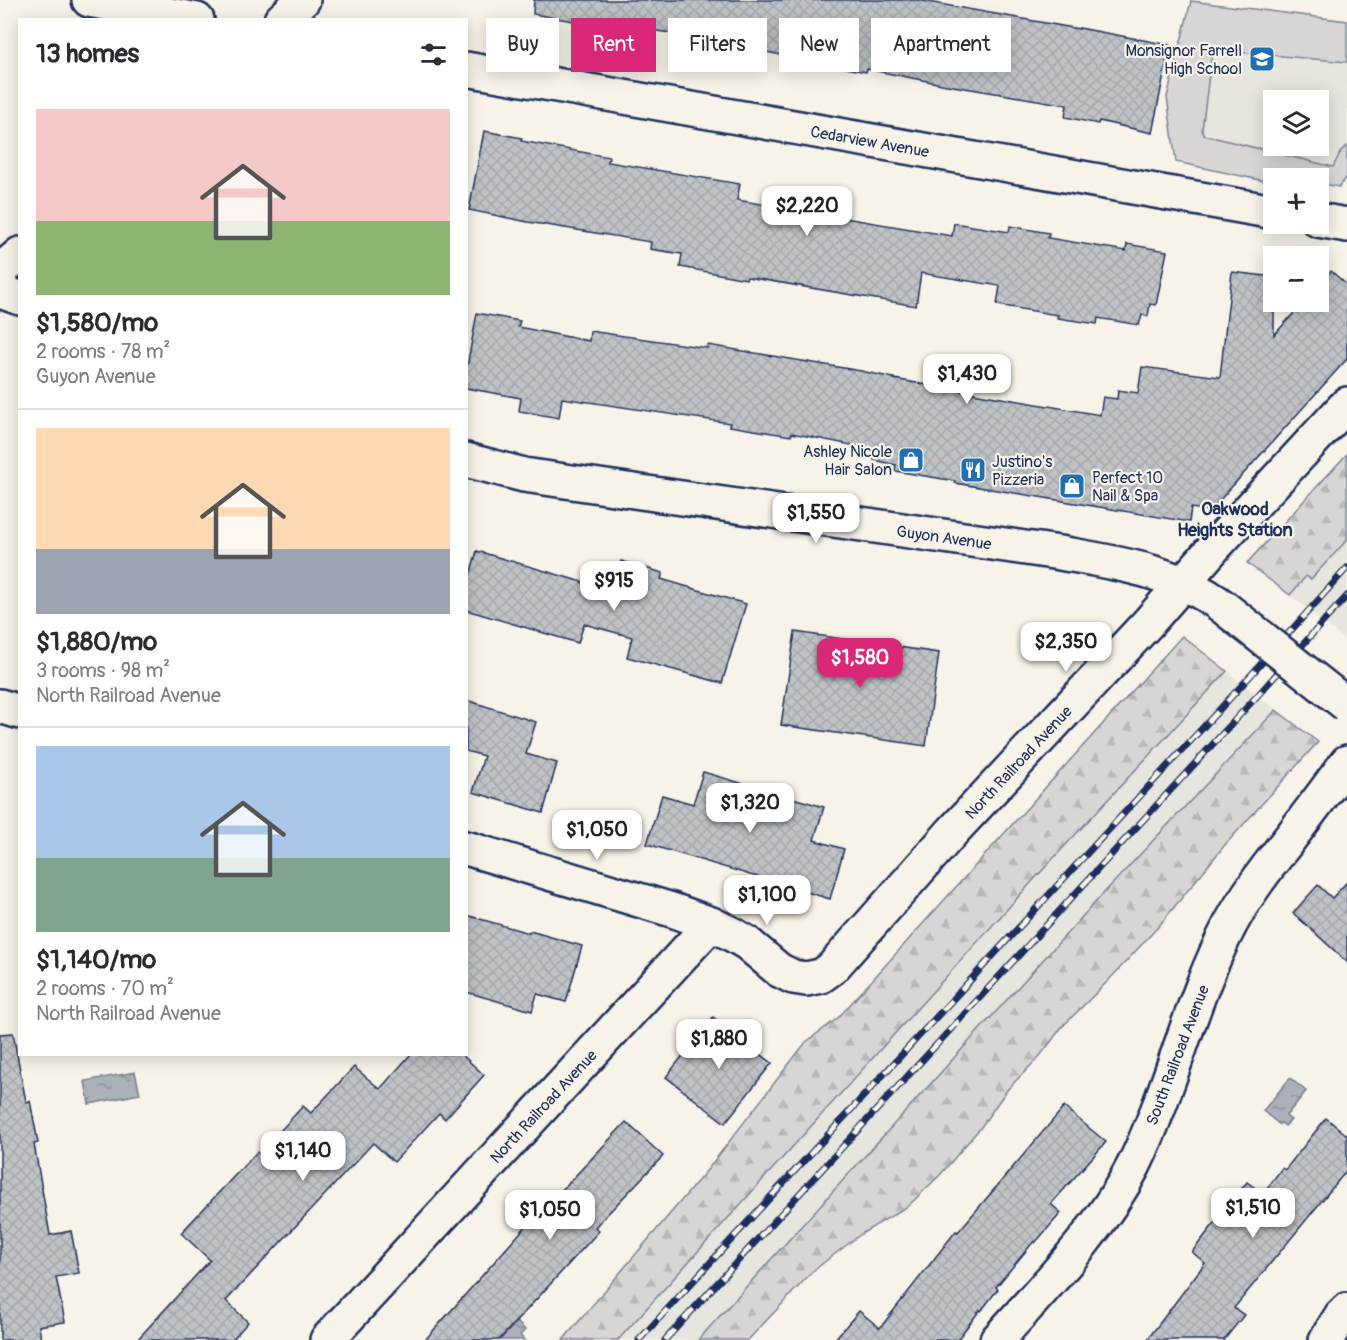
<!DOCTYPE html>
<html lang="en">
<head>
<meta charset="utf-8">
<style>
	body { margin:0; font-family:Pangolin,sans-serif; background:#f7f7f7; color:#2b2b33; height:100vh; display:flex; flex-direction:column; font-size:22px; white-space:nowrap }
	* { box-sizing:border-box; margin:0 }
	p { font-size:20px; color:#7c7c81 }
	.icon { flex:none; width:33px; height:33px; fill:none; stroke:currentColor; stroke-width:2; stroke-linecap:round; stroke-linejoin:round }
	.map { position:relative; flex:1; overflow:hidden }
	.panel { position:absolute; left:18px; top:18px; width:450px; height:1038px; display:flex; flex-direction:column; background:#fff; border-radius:0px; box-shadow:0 3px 15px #0003 }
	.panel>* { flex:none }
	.banner { position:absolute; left:486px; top:18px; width:570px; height:54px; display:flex; gap:12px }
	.fabs { position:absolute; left:1263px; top:90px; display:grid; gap:12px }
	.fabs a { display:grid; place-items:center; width:66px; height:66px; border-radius:0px; background:#fff; box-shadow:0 3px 15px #0003; font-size:30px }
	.price { position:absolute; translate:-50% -51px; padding:0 14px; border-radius:12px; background:#fff; color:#222; font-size:20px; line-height:39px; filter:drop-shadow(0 2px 3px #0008) }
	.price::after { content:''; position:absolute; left:50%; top:36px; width:18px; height:14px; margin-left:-9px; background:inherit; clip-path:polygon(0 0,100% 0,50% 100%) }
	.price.on { background:#db2777; color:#fff }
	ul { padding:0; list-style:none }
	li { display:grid; align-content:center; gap:12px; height:318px; padding:0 18px }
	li+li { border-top:2px solid #e1e1e2 }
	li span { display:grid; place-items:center; height:186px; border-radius:0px; color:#555 }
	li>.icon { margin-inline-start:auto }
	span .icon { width:108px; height:108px; fill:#fffc; stroke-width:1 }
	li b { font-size:26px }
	h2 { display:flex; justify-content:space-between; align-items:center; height:72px; padding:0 18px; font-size:26px }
	.tag { padding:0 21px; border-radius:0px; background:#fff; box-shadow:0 3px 15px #0003; font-size:21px; line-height:54px }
	.tag.on { background:#db2777; color:#fff }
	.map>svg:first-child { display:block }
	.built { fill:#e6e5de; fill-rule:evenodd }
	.green { fill:#d7d6d4; stroke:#798299; stroke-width:1.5 }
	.forest { fill:url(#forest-firs); stroke:#798299; stroke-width:1.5 }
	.water { fill:url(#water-ripples); stroke:#727c95; stroke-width:1.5 }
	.building { fill:url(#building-cross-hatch); stroke:#1b2f5e; stroke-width:1.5 }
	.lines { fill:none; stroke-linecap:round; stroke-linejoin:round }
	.minor-casing { stroke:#1b2f5e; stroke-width:38 }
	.major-casing { stroke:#1b2f5e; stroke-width:38 }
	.minor { stroke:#f7f3e8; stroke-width:33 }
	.major { stroke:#f7f3e8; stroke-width:33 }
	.rail-casing { stroke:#1b2f5e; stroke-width:7 }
	.rail { stroke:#f7f3e8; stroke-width:4.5; stroke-dasharray:14; stroke-linecap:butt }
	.minor-bridge-casing { stroke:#1b2f5e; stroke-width:38; stroke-linecap:butt }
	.minor-bridge { stroke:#f7f3e8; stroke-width:33 }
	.labels { text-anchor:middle; stroke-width:4.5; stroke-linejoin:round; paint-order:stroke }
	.poi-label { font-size:16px; fill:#1b2f5e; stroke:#f7f3e8; text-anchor:end }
	.street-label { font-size:16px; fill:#1b2f5e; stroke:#f7f3e8 }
	.neighbourhood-label { font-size:18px; font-weight:bold; fill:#1b2f5e; stroke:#f7f3e8 }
</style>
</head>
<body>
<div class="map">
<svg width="1347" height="1340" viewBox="0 0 1347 1340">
	<defs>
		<pattern id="forest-firs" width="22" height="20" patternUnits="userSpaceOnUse" patternTransform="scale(1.5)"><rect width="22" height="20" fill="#d7d6d4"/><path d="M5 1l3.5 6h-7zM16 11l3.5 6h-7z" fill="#b8b8b8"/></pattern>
		<pattern id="water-ripples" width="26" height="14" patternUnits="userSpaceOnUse" patternTransform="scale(1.5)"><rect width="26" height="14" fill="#acb0b9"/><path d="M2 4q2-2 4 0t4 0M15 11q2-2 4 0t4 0" fill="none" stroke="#8b909a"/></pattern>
		<pattern id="building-cross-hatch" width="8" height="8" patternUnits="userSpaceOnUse" patternTransform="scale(1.5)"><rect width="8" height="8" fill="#c0c3c5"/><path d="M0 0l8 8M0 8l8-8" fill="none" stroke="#a4a8ac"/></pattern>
	</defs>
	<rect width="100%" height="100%" fill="#f7f3e8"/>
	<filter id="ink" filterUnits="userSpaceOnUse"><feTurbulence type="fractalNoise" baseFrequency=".0167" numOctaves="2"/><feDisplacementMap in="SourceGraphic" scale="12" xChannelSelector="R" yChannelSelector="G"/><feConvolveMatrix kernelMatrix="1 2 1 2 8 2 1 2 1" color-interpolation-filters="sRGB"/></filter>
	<g filter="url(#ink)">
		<g class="built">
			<path d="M1191,1L1347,21V179L1269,166L1174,147L1167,97ZM1274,100H1318V146H1274Z"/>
			<polygon points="1347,540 1347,642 1290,595 1306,575 1312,579"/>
			<polygon points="1227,671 1276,710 1101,896 698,1340 618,1340 1038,875"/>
		</g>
		<polygon class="green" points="1191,1 1347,21 1347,62 1215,50 1212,51 1202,130 1204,135 1333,167 1341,151 1347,146 1347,177 1339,187 1319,183 1318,178 1289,178 1270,175 1269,182 1176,162 1167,97"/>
		<g class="forest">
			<polygon points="1347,454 1347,540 1311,579 1306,576 1290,595 1247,563"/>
			<polygon points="1182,636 1227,671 1038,875 618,1340 563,1340 708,1169 806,1042 838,1018"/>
			<polygon points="1276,710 1318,742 1224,846 1158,927 1108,981 1062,1027 1040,1056 1007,1090 981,1127 940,1175 908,1206 861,1234 814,1270 748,1340 698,1340 1101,896"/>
		</g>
		<g class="water">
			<polygon points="135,1072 140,1094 89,1104 85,1081"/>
			<polygon points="1290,1078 1306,1091 1286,1116 1291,1120 1285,1126 1281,1123 1279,1124 1263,1111"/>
			<polygon points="517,1322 525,1330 520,1335 524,1340 500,1340"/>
		</g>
		<g class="building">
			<polygon points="534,0 917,0 1079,29 1079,28 1170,45 1152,133 1099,121 1098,124 1065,117 1067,105 947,85 867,69 866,72 746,48 746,50 709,43 709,39 625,26 625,30 533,14"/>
			<polygon points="484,131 522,138 521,141 609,157 608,162 740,184 737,200 952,236 954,223 1009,232 1010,226 1049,233 1048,238 1126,251 1127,244 1167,251 1156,305 1150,304 1148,316 1142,315 1139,325 1098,318 1097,324 1057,318 1058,315 997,305 1000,286 921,273 916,306 747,277 746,279 680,267 682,254 650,249 651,242 528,222 469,210"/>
			<polygon points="1331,271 1347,285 1347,359 1210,511 1191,508 1189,522 955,483 955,481 895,471 896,465 874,460 876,450 792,433 791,436 729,426 730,423 562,398 559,418 519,411 521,398 466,388 466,372 477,313 520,321 518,327 589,341 590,331 707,348 708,345 861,371 894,378 894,379 990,396 1100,415 1103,397 1117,399 1118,390 1138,393 1142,367 1220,377 1232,272 1274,277 1274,335 1304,302 1318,302 1318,286"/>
			<polygon points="477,551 613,591 621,561 663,573 661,579 746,604 722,683 627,657 632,637 584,624 578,643 466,610 466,588"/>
			<polygon points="795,632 939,653 926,746 781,725"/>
			<polygon points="466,700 536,722 526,754 557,763 543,813 473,792 484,756 466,751"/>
			<polygon points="703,772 824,807 814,840 844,849 830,899 647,844 662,795 693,804"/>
			<polygon points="1347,882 1347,962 1293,913 1318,885 1332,898"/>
			<polygon points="466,915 529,933 530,931 582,946 566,1002 537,994 532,1011 466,992"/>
			<polygon points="713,1017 772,1063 725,1123 666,1077"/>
			<polygon points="13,1033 26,1102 30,1101 34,1121 38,1143 34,1144 50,1235 71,1231 79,1273 56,1277 65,1322 39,1326 41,1340 0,1340 0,1034"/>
			<polygon points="411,1054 461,1054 484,1075 445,1119 439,1113 394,1162 373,1143 226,1301 248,1322 232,1340 137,1340 210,1260 181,1233 255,1154 257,1152 259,1154 303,1106 311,1113 354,1067 380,1089"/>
			<polygon points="1064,1107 1106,1142 1051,1204 1061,1213 1035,1243 1034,1241 996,1287 998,1289 981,1311 980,1310 957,1340 834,1340 859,1311 880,1328 956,1231 958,1232"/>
			<polygon points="1326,1118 1347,1135 1347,1170 1234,1308 1244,1315 1224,1340 1147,1340 1205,1263 1192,1252 1247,1182 1263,1194 1282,1168 1285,1170"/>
			<polygon points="626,1122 663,1156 595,1227 599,1231 499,1340 425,1340 535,1216 558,1192 559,1193"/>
		</g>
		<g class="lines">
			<g class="minor-casing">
				<g id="minor">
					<polyline points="89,0 197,20"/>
					<polyline points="466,69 1274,212"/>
					<polyline points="1318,220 1347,225"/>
					<polyline points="0,291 20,298"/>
					<path d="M466,460L524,475L1060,553C1116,563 1175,571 1222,606"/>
					<polyline points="0,706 20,712"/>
					<polyline points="466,848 672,910 711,924 730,933 747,943 779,970 793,977 806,979 821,976 832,968 953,831 1148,623 1217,544 1347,404"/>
					<polyline points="327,1340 711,924"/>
					<path d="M997,1340C1046,1285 1100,1231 1134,1165C1172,1087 1190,1001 1230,925C1246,895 1266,869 1287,842C1307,816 1327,789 1347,762"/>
					<polyline points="1326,1340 1341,1316 1347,1310"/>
				</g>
			</g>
			<g class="major-casing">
				<g id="major">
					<polyline points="281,20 303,0"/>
					<polyline points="0,271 20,254"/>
				</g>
			</g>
			<use href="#minor" class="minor"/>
			<use href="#major" class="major"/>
			<g class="rail-casing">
				<g id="rail">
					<polyline points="639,1340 1243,684 1347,568"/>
					<polyline points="665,1340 1258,695 1323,622 1347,596"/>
				</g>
			</g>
			<use href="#rail" class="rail"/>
			<g class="minor-bridge-casing">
				<polyline id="minor-bridge" points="1222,606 1347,705"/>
			</g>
			<use href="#minor-bridge" class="minor-bridge"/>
		</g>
	</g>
	<defs>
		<g id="school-square" transform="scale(1.35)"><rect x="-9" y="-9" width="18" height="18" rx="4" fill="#1f6fb2" stroke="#f7f3e8"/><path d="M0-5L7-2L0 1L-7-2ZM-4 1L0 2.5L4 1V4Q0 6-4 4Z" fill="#fff"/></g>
		<g id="shop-square" transform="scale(1.35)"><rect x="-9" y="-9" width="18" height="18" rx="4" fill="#1f6fb2" stroke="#f7f3e8"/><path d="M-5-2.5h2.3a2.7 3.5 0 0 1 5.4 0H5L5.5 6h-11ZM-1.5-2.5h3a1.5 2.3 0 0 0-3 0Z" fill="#fff"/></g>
		<g id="restaurant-square" transform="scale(1.35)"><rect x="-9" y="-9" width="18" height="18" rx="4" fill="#1f6fb2" stroke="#f7f3e8"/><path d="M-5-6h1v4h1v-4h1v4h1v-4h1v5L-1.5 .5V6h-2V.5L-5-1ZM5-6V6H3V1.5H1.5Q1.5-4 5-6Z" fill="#fff"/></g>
	</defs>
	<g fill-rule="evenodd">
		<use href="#school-square" x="1262" y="59"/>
		<use href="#shop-square" x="911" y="460"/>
		<use href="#restaurant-square" x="973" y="470"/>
		<use href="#shop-square" x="1072" y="486"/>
	</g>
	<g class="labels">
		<g class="poi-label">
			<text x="1242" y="56">Monsignor Farrell<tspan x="1242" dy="18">High School</tspan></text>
			<text x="892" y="457">Ashley Nicole<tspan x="892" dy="18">Hair Salon</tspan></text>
			<text x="992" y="467" text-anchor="start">Justino's<tspan x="992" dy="18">Pizzeria</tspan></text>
			<text x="1092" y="483" text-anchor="start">Perfect 10<tspan x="1092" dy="18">Nail &amp; Spa</tspan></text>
		</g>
		<g class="street-label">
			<text transform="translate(870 141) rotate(10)" y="6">Cedarview Avenue</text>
			<text transform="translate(944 537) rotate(8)" y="6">Guyon Avenue</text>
			<text transform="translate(1018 762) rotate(-47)" y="6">North Railroad Avenue</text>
			<text transform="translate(1177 1055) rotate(-69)" y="6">South Railroad Avenue</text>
			<text transform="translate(543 1106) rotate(-47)" y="6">North Railroad Avenue</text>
		</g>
		<g class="neighbourhood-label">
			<text x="1235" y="515">Oakwood<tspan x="1235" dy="21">Heights Station</tspan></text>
		</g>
	</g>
</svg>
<div class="fabs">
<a><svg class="icon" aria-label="layers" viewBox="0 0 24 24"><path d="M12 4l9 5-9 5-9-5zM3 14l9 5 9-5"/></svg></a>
<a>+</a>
<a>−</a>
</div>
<b class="price" style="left:807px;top:237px">$2,220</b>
<b class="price" style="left:967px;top:405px">$1,430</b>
<b class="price" style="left:816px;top:544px">$1,550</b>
<b class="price" style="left:614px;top:612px">$915</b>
<b class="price" style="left:1066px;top:673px">$2,350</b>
<b class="price on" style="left:860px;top:689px">$1,580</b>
<b class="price" style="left:750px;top:834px">$1,320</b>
<b class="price" style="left:597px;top:861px">$1,050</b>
<b class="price" style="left:767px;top:926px">$1,100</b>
<b class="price" style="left:719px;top:1070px">$1,880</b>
<b class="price" style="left:303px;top:1182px">$1,140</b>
<b class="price" style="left:1253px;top:1239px">$1,510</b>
<b class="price" style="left:550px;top:1241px">$1,050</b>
<div class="banner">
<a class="tag">Buy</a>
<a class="tag on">Rent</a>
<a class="tag">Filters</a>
<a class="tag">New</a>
<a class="tag">Apartment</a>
</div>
<section class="panel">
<h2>13 homes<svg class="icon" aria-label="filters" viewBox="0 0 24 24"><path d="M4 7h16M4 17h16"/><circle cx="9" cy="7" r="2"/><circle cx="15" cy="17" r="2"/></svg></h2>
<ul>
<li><span style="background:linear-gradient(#f6c9c9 60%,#8fb573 0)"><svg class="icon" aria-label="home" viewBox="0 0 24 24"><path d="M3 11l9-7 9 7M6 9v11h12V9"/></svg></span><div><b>$1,580/mo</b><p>2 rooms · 78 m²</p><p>Guyon Avenue</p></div></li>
<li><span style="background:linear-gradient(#ffd9b3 65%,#9aa5b1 0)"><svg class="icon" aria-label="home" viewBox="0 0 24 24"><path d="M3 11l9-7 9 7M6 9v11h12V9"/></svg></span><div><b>$1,880/mo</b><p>3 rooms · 98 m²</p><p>North Railroad Avenue</p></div></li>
<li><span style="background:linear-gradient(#a9c7e8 60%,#7fa58c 0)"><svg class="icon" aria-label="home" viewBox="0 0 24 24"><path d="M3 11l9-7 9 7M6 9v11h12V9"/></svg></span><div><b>$1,140/mo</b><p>2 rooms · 70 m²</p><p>North Railroad Avenue</p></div></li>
</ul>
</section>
</div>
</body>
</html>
